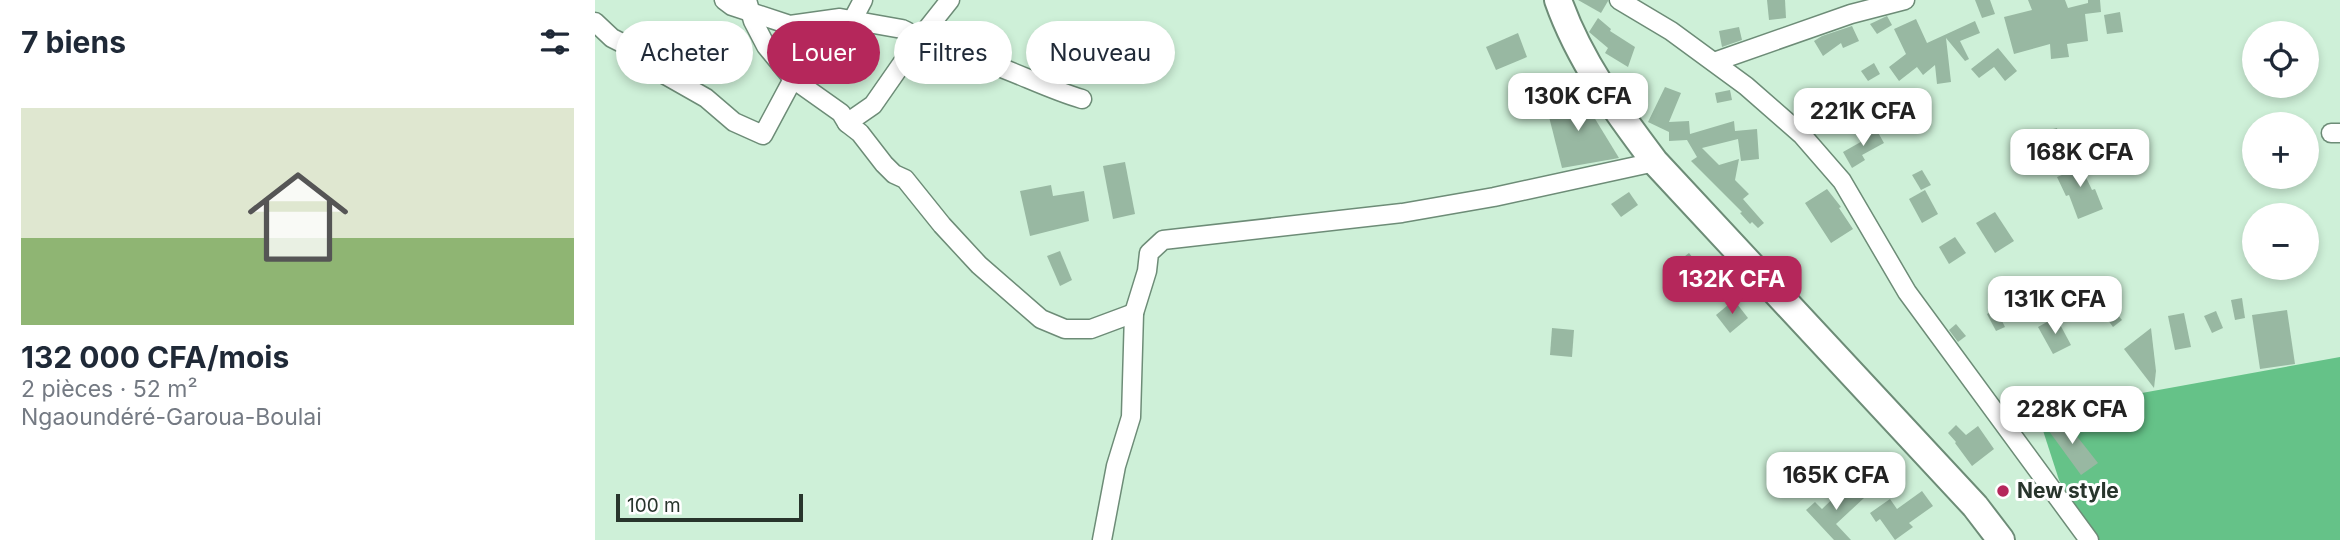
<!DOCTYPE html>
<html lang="fr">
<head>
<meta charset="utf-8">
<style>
	body { margin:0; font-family:Inter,sans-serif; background:#f6f6f7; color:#1f2937; height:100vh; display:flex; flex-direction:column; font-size:26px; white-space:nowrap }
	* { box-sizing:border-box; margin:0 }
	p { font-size:23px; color:#747a83 }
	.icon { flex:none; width:38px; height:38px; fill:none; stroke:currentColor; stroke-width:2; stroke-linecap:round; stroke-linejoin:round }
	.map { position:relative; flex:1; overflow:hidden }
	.side { display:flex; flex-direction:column; background:#fff; width:595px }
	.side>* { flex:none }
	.banner { position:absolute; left:21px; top:21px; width:665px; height:63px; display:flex; gap:14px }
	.tools { position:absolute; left:1647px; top:21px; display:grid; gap:14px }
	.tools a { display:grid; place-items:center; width:77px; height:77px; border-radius:50%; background:#fff; box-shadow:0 4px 10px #0003; font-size:35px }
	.scale { position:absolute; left:21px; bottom:18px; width:187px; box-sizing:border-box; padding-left:7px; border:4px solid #28352c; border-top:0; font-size:19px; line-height:24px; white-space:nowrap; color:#28352c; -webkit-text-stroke:5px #fff; paint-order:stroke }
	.price { position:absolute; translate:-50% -60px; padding:0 16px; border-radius:14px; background:#fff; color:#222; font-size:23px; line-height:46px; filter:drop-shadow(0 2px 4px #0008) }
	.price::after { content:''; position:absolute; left:50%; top:42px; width:21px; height:16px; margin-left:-10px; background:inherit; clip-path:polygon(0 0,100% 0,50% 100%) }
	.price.current { background:#b5275b; color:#fff }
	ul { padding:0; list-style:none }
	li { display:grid; align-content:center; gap:14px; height:371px; padding:0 21px }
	li span { display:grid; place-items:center; height:217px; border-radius:0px; color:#555 }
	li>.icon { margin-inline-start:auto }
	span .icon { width:126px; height:126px; fill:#fffc; stroke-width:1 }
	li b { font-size:30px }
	h2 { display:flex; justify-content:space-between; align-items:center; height:84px; padding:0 21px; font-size:30px }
	.chip { padding:0 24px; border-radius:32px; background:#fff; box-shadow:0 4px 10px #0003; font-size:24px; line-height:63px }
	.chip.current { background:#b5275b; color:#fff }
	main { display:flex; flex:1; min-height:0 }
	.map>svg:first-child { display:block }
	.forest { fill:#65c288 }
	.building { fill:#98b8a2 }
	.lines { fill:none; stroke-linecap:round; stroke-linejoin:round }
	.minor-casing { stroke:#6d8c77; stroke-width:21 }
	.highway-casing { stroke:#6d8c77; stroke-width:30 }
	.minor { stroke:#fff; stroke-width:18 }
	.highway { stroke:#fff; stroke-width:26 }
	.poi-dot { fill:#b5275b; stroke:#fff; stroke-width:2.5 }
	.labels { text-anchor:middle; stroke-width:6; stroke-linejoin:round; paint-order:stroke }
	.poi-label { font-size:21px; font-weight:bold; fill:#28352c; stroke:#fff; text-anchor:start }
</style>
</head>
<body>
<main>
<section class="side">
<h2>7 biens<svg class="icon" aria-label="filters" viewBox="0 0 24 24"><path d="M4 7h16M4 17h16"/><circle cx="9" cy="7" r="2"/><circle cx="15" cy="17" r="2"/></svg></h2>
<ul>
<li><span style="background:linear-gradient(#dfe7d0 60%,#8fb573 0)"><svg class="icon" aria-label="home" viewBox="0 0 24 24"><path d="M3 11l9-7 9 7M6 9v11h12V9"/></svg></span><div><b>132 000 CFA/mois</b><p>2 pièces · 52 m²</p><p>Ngaoundéré-Garoua-Boulai</p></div></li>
</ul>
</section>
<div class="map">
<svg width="1745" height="540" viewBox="0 0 1745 540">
	<rect width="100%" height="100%" fill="#cef0d8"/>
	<polygon class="forest" points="1745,357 1745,540 1499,540 1464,480 1442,412"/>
	<g class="building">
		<polygon points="983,0 1013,0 1013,1 1006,13"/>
		<polygon points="1172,0 1190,0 1191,18 1174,20"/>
		<polygon points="1380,0 1395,0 1400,14 1387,18"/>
		<polygon points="1433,0 1470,0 1473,8 1493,3 1493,0 1505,0 1506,12 1490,14 1493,41 1472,44 1474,57 1456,59 1455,44 1419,54 1409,17 1437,10"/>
		<polygon points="1525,12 1528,32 1512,34 1509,15"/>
		<polygon points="1292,16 1297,25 1282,34 1275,24"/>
		<polygon points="1003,18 1016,29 1015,31 1040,47 1033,67 1010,53 1013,48 994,32"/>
		<polygon points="1321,19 1332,43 1380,21 1385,33 1365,41 1374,59 1370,61 1351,38 1356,82 1342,84 1340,65 1328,75 1322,67 1304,81 1294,67 1311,54 1299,29"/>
		<polygon points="1257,26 1264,41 1248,48 1246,43 1228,56 1219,41 1227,36"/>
		<polygon points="1144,27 1147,40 1127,47 1124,31"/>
		<polygon points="923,33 932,57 901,70 891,47"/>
		<polygon points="1403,48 1422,71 1410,81 1399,67 1384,78 1376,69"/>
		<polygon points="1279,63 1285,74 1273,81 1266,71"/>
		<polygon points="1070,87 1086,93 1074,122 1094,121 1095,134 1139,121 1140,131 1162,129 1164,159 1146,161 1143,139 1107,148 1124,165 1144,159 1140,180 1154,194 1148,199 1169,223 1163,228 1157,222 1155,224 1145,213 1147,212 1096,161 1102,157 1092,140 1074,141 1074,132 1053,122"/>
		<polygon points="1135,90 1137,100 1122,103 1120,93"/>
		<polygon points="983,91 1024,158 967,168 951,105"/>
		<polygon points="1462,128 1466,148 1439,154 1434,135"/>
		<polygon points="1281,129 1289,143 1267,155 1270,160 1257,168 1248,152 1271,139 1268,134"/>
		<polygon points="1485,155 1487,169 1497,190 1500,189 1508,209 1483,219 1474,195 1471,196 1462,177 1474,172 1473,156"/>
		<polygon points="530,162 540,214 518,219 508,166"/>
		<polygon points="1327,170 1336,185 1326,190 1317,175"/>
		<polygon points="456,185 458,196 489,191 494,221 435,236 425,191"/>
		<polygon points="1232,189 1246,207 1244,208 1258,229 1236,243 1210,203"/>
		<polygon points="1330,190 1343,214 1327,223 1314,199"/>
		<polygon points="1034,192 1043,205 1026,217 1016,204"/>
		<polygon points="1400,212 1419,241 1400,253 1381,223"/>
		<polygon points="1360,237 1371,253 1354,264 1344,247"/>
		<polygon points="465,251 477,280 465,286 452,256"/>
		<polygon points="1094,253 1102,263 1089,273 1081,263"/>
		<polygon points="1647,298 1650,318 1640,320 1636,300"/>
		<polygon points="1139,300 1153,318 1135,333 1121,315"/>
		<polygon points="1401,309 1410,327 1401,331 1392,314"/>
		<polygon points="1519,310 1527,320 1518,327 1510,316"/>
		<polygon points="1692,310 1700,364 1665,369 1657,315"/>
		<polygon points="1621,311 1628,328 1617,333 1609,316"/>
		<polygon points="1589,313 1596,347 1580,350 1573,316"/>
		<polygon points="1461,317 1476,345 1458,354 1443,327"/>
		<polygon points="1361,324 1371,336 1363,342 1354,330"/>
		<polygon points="957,328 979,330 977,357 955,355"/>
		<polygon points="1556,328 1561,371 1559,388 1529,349"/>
		<polygon points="1466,416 1503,463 1486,475 1451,427"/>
		<polygon points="1361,425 1371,435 1383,426 1399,449 1377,466 1360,443 1361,442 1353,433"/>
		<polygon points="1254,483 1269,498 1241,524 1256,540 1239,540 1211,510 1220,502 1227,509"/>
		<polygon points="1327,491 1338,506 1314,523 1318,527 1300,540 1285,519 1281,522 1275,513 1295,499 1302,509"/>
	</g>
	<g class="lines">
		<g class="minor-casing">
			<g id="minor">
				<path d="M129,0L137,6L195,25L245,18L307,29C320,34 327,44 339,49C358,56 378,57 396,64C427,75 456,90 487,99"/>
				<polyline points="152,0 158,21 171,46 198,79 246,113 252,123 265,133 289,164 299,174 310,179 347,225 384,265 446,319 470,329 496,329 539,313"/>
				<polyline points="1024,0 1076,31 1151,86 1207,135 1247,181 1312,292 1494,540"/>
				<polyline points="0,22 17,38 47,53 67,73 111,98 139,122 168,135 198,79 258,19 268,0"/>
				<polyline points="1119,62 1256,14 1310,0"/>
				<polyline points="252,123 278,105 324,39 355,0"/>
				<polyline points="1736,133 1745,133"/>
				<polyline points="507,540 521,466 536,417 539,313 552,271 554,253 568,240 807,213 899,197 1060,162"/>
			</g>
		</g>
		<g class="highway-casing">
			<path id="highway" d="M963,0C984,60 1022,112 1060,162L1380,506L1406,540"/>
		</g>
		<use href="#minor" class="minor"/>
		<use href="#highway" class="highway"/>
	</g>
	<circle class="poi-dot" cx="1408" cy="491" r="7"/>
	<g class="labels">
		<g class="poi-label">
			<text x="1422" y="498">New style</text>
		</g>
	</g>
</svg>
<div class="tools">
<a><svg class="icon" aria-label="locate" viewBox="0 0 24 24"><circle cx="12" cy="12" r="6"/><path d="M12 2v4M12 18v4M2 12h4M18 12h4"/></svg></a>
<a>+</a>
<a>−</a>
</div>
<div class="scale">100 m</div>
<b class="price" style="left:983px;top:133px">130K CFA</b>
<b class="price" style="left:1268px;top:148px">221K CFA</b>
<b class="price" style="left:1485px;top:189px">168K CFA</b>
<b class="price current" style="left:1137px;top:316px">132K CFA</b>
<b class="price" style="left:1460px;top:336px">131K CFA</b>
<b class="price" style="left:1477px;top:446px">228K CFA</b>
<b class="price" style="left:1241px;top:512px">165K CFA</b>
<div class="banner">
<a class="chip">Acheter</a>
<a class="chip current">Louer</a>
<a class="chip">Filtres</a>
<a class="chip">Nouveau</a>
</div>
</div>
</main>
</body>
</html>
